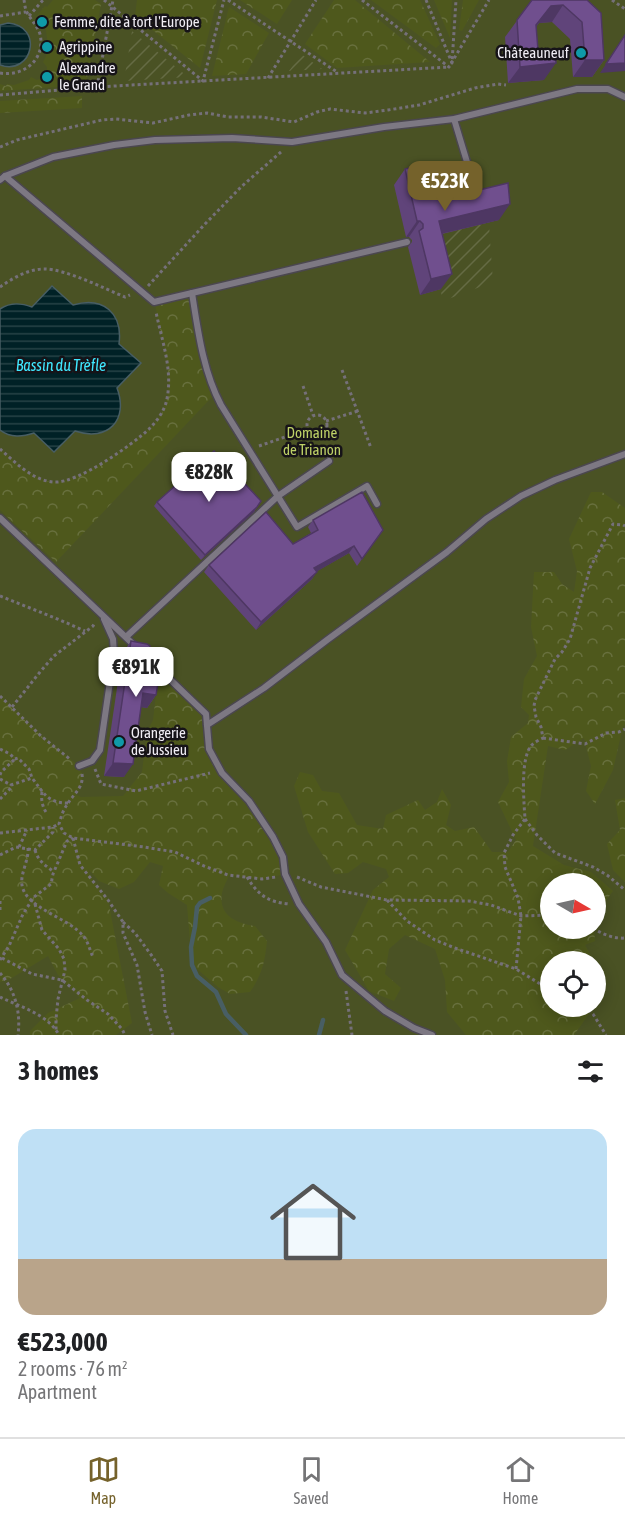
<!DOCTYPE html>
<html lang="en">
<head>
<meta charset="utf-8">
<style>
	body { margin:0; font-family:"Asap Condensed",sans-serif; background:#f2f2f2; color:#202124; height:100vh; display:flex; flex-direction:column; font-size:22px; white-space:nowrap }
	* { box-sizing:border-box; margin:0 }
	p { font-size:20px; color:#757577 }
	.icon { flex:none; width:33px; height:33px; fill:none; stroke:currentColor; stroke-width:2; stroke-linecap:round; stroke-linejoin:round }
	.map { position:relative; height:1035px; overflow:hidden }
	.sheet { display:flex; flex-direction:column; background:#fff; flex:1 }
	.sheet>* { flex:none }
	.needle { width:39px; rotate:99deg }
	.tools { position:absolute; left:540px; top:873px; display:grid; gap:12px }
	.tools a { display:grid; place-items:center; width:66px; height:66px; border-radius:50%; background:#fff; box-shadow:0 3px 15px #0003; font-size:30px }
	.price { position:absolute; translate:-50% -51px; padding:0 14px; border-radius:12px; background:#fff; color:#222; font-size:20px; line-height:39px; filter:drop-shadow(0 2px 3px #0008) }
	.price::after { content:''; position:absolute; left:50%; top:36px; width:18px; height:14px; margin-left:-9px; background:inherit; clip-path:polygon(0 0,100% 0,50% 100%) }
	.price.selected { background:#75622b; color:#fff }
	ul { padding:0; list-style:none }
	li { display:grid; align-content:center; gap:12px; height:318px; padding:0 18px }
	li span { display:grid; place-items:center; height:186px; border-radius:18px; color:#555 }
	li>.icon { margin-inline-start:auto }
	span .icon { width:108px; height:108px; fill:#fffc; stroke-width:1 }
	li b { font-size:26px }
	h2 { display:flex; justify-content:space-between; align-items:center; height:72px; padding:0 18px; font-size:26px }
	.menu { display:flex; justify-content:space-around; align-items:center; height:84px; border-top:2px solid #e0e0e0; background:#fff; font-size:16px; color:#757577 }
	.menu a { display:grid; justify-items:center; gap:3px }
	.menu .selected { color:#75622b }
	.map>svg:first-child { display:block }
	.green { fill:#4a5224; fill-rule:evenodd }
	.forest { fill:url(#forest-crowns) }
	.garden { fill:url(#garden-furrows) }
	.water { fill:url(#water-rules); stroke:#485e64; stroke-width:1.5 }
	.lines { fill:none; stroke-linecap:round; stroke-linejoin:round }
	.stream { stroke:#485e64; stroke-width:4.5 }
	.lane-casing { stroke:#4b474f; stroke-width:9 }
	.path { stroke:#757079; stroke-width:3; stroke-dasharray:3 3; stroke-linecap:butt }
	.lane { stroke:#7d7883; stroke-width:6 }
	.wall { fill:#60447a }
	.shaded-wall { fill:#4e3763 }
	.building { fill:#704f8e; stroke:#4e3763; stroke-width:1.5 }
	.culture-dot { fill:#0f9aa8; stroke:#161318; stroke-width:2 }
	.labels { text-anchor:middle; stroke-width:5; stroke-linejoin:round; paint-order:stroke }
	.poi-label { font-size:15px; fill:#f1eef5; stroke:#161318; text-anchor:start }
	.park-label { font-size:15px; fill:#bed167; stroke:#161318 }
	.water-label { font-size:16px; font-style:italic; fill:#40e8ff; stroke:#161318 }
</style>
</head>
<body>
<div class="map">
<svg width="625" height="1035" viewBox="0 0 625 1035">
	<defs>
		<pattern id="forest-crowns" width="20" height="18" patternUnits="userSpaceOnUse" patternTransform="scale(1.5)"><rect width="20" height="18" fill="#4e581c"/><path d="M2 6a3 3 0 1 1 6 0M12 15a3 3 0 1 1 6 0" fill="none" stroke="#68703e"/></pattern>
		<pattern id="garden-furrows" width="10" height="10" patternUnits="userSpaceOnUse" patternTransform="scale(1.5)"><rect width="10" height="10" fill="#4a5224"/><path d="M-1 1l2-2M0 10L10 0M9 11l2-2" fill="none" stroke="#656b44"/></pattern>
		<pattern id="water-rules" width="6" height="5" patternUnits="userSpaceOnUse" patternTransform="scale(1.5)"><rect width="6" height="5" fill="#002126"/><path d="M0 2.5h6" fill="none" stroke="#264246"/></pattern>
	</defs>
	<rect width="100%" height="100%" fill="#2f2a34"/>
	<path class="green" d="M0,0H625V1035H0ZM550,884H596V928H550ZM550,962H596V1006H550Z"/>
	<g class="forest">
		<polygon points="53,0 95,0 101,4 86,85 0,91 0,84 6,86 7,84 14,85 29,80 31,77 37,80 44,78 47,80 50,77 47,74 47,67 43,62 46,56 48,46 46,30 42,21 40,22 36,17 45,6 47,7"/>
		<polygon points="137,0 217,0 200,68 135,16"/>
		<polygon points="240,0 292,0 277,24"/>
		<polygon points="334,0 355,0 430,62 337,68 305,44"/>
		<polygon points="371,0 420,0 440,44 436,48"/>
		<polygon points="434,0 452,0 450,38"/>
		<polygon points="463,0 479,0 462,31 459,30"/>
		<polygon points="229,7 269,33 246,74 212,76"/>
		<polygon points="82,96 82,108 0,113 0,101"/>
		<path d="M192,293L198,333L216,395L211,398L56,562L0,510V449C15,462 33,481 54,482C78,484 143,439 158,420C163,412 166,403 168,394C172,366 160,333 155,304Z"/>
		<polygon points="591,492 602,492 625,508 625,725 623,726 613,770 595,804 586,791 591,766 584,738 565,750 548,746 533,846 564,865 591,872 613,891 596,914 596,884 550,884 550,928 594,929 595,941 585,945 594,961 550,962 550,1006 594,1007 574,1035 466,1035 447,1012 445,980 435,949 405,935 389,949 385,974 401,988 394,1001 369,991 345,950 373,890 389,877 386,869 363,862 348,873 335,874 308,832 294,786 300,772 313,775 322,791 339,793 357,825 383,829 386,815 418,800 425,810 437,802 442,789 451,805 446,825 455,831 474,827 492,852 508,852 516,840 498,802 509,782 507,761 511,737 528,723 529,715 521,707 524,679 537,656 531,627 534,572 554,572 562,584 574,592 577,571 569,539"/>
		<path d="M167,677L206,714L209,749L222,773L249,801L283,857L285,874L262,879L229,875C227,881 223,887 222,893C218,916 237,923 255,926L267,941C265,961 262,975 250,992L230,994L218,987L196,968L191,954L187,905L168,893L159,885L163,866L150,862L134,882L119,889L99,881L88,869L93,881L108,900L132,1023L116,1035H30V1031L48,1013L80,998L58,975L48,956L10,979L0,982V696L41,736L79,766L83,777L80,787L76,795L81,797L123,796L142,772L147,732L153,720L158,678Z"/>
		<polygon points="625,798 625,882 613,870 607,844 620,830 615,800"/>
	</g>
	<g class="garden">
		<polygon points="132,31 188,77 124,81"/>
		<polygon points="301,54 322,69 289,71"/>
		<polygon points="478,225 489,225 493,282 443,301 428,237"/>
	</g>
	<g class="water">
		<path d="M8,23C44,26 33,76 0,65V25Z"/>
		<path d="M52,286L73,305C103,296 123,313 119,344L141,363L117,388C129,420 108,442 75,431L54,452L34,433C22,437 11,438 0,430V309C11,302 21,303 32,307Z"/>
	</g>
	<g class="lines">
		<g class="stream">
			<polyline points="210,898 200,903 197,907 195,927 191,947 192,965 197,976 216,992 226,1014 246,1035"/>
			<polyline points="319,1035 323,1020"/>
		</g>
		<g class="lane-casing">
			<g id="lane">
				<polyline points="454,119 467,162 465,181 457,196"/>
				<polyline points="5,176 154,302 407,242"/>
				<polyline points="0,180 5,176 53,157 114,145 155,140 232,138 292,142 384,127 454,119 577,89 608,89 625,97"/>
				<path d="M192,293C198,331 203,371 221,405L297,527L367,486L377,504"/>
				<polyline points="0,518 135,646"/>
				<polyline points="126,637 278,496 329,461"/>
				<polyline points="155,665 206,714 209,749 222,773 249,801 273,837 283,857 285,874 299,904 326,942 342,975 385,1011 414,1028 432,1035"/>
				<polyline points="207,725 264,688 327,640 447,552 486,519 521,496 555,480 625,454"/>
				<polyline points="79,766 92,761 100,750 114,654 113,639 104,619"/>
			</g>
		</g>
		<g class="path">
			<polyline points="104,0 203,81 224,0"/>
			<polyline points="228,0 337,72"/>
			<polyline points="362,0 449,67 489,0"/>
			<polyline points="426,0 452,63 456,0"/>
			<polyline points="612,0 625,9"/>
			<polyline points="0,16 26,12"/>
			<polyline points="29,16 43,0"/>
			<path d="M0,73C23,77 46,60 40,34C37,26 32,21 28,14C25,10 25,5 24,0"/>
			<polyline points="268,78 316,0"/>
			<polyline points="97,87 113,0"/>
			<polyline points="0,95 97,87 449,67"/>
			<polyline points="0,147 17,140 102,120 116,119 153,123 189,115 207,113 228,117 261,117 294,122 317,112 330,109 365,113 388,110 419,105 475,88 498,84 506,85"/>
			<polyline points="148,286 205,224 242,186 281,152"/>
			<path d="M0,287C13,278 28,269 44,269C66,269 103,288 125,297L130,295"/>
			<polyline points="342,370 371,448"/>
			<polyline points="303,386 313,415"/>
			<circle cx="317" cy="425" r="10"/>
			<polyline points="326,421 358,411"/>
			<polyline points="259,446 308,429"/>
			<path d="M0,449C15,462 33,481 54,482C77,484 132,445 149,429C156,422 163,413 166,403C174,372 162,342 156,312"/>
			<polyline points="0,596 60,620 85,631"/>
			<polyline points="0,696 41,736 71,760"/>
			<polyline points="12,707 40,672 54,656 93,626 95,622"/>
			<polyline points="543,738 585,744 606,733 619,732 625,729"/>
			<polyline points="0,749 10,754 15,759 18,758 29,769 32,778"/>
			<polyline points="95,769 101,784 136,791 210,773"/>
			<path d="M82,774C84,788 73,794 67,805C63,810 61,817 59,824L64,833L73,838L144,847L175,852L204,866L228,875L262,879L276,877"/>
			<polyline points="0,775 1,772 15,759"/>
			<polyline points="0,779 11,785"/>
			<path d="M42,792C41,800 42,806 47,814"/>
			<path d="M0,799L11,788V785L32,778C44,793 47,803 68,803"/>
			<polyline points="525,819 537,835 555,853 593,867 607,875 625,890"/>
			<polyline points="0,833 53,827 59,824"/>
			<polyline points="73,838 80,865 108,900 123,922 123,933 137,965 145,1012 152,1035"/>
			<polyline points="19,847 27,830"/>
			<path d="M28,848C29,860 20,874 22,885C25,908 71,919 83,936C88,941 90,951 93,957"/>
			<path d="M35,850C38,861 45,865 54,872"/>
			<polyline points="0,855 16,847 35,850 53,832 53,827"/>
			<path d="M247,877C258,895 268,902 289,904"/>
			<polyline points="297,877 321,887 387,900 469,901 491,905 521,916 550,915"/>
			<polyline points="387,900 407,921 435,940 455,948 516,969 550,990"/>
			<polyline points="0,901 0,913"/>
			<polyline points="35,904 42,930 59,949 64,959 65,970 58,999 56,1019 56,1030"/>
			<polyline points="123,922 135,933 152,956 162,971 165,1011 173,1035"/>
			<path d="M593,928C602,934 614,939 625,938"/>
			<polyline points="2,958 32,974 62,980 87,1000 108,1014 122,1029 125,1035"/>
			<polyline points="0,960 9,946 23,914 34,897 51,884 53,874 67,841 73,838"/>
			<path d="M516,969L521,916L518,898L505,867L504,853L513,835L525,819C524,802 520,760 531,746C533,743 539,740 543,738L541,727L536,717L534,706L535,700L555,659L562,652L570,639L590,568L613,524L623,525L625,526"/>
			<path d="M0,973C15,990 21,1012 18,1035"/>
			<polyline points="346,991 352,1035"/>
			<path d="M0,997C20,1007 48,1014 59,1035"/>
			<polyline points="584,1006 593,1014 606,1035"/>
		</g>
		<use href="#lane" class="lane"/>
	</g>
	<g class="wall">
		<polygon points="532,0 587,0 604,60 592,77 573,77 570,39 552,22 539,23 536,27 538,50 544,80 508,83 505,37"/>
		<polygon points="405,169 442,199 499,220 442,234 441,289 420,295 408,247 412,242 412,240 409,237 406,237 394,185"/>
		<polygon points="261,501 254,512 201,560 154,506 157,502"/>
		<polygon points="313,520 383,530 357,566 349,553 317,571 312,579 256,630 204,572 209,565 293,544 311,533 308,527"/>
		<polygon points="131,641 150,649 156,695 147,708 141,707 124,777 104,776 122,654"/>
	</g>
	<g class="shaded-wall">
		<polygon points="563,5 552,22 539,23 524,42 551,6"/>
		<polygon points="585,60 604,60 592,77 573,77"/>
		<polygon points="556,63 544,80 508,83 520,67"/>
		<polygon points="625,63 625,71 600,73 606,64"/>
		<polygon points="510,204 499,220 428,237 439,221"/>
		<polygon points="417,221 420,221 409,237 406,237"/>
		<polygon points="452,274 441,289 420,295 431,279"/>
		<polygon points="257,507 254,512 201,560 205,555"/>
		<polygon points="354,546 349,553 309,576 314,568"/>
		<polygon points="317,572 312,579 256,630 261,622"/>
		<polygon points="143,693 156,695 147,708 134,706"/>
		<polygon points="113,763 133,764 124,777 104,776"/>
	</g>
	<g class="building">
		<polygon points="532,0 587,0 601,13 604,60 585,60 582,22 563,5 551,6 536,25 538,50 555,49 556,63 520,67 517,20"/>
		<polygon points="625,35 625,63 606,64"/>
		<polygon points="434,162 442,199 508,183 510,204 439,221 452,274 431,279 419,231 423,228 423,224 420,221 417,221 405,169"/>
		<polygon points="214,451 261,501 257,507 205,555 157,502"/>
		<polygon points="362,492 383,530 362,559 354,546 314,568 317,572 261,622 209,565 266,512 293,544 318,530 313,520"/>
		<polygon points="131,641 147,644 150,646 150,649 162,659 156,695 143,693 133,764 113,763"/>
	</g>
	<g class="culture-dot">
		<circle cx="42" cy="22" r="6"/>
		<circle cx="47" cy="47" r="6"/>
		<circle cx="581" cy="53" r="6"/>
		<circle cx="47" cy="77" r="6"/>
		<circle cx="119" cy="742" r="6"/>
	</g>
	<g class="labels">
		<g class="poi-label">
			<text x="54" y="27">Femme, dite à tort l'Europe</text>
			<text x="59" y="52">Agrippine</text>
			<text x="569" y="58" text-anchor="end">Châteauneuf</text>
			<text x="59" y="73">Alexandre<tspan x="59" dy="17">le Grand</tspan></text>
			<text x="131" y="738">Orangerie<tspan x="131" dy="17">de Jussieu</tspan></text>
		</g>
		<g class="park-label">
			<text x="312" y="438">Domaine<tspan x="312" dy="17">de Trianon</tspan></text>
		</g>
		<g class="water-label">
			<text x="61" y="371">Bassin du Trèfle</text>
		</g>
	</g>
</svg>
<div class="tools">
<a><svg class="needle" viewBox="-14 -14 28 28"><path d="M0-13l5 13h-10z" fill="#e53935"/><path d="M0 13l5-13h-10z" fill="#757577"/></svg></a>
<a><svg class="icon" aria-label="locate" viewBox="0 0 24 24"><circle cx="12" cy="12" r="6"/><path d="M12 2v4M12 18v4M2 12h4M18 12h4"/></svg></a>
</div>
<b class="price selected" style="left:445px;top:212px">€523K</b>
<b class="price" style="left:209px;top:503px">€828K</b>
<b class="price" style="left:136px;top:698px">€891K</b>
</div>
<section class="sheet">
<h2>3 homes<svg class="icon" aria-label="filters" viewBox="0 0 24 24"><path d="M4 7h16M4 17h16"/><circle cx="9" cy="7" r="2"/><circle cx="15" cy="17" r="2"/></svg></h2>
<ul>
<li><span style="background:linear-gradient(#bfe0f5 70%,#b9a48a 0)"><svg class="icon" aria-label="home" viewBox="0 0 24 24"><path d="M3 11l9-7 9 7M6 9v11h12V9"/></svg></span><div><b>€523,000</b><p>2 rooms · 76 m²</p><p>Apartment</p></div></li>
</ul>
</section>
<nav class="menu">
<a class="selected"><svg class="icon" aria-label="map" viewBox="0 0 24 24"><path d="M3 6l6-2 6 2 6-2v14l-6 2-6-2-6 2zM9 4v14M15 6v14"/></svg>Map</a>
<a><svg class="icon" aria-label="saved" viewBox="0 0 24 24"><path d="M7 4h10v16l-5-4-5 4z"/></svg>Saved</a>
<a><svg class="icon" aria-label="home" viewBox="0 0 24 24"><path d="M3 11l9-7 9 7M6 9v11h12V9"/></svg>Home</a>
</nav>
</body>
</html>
